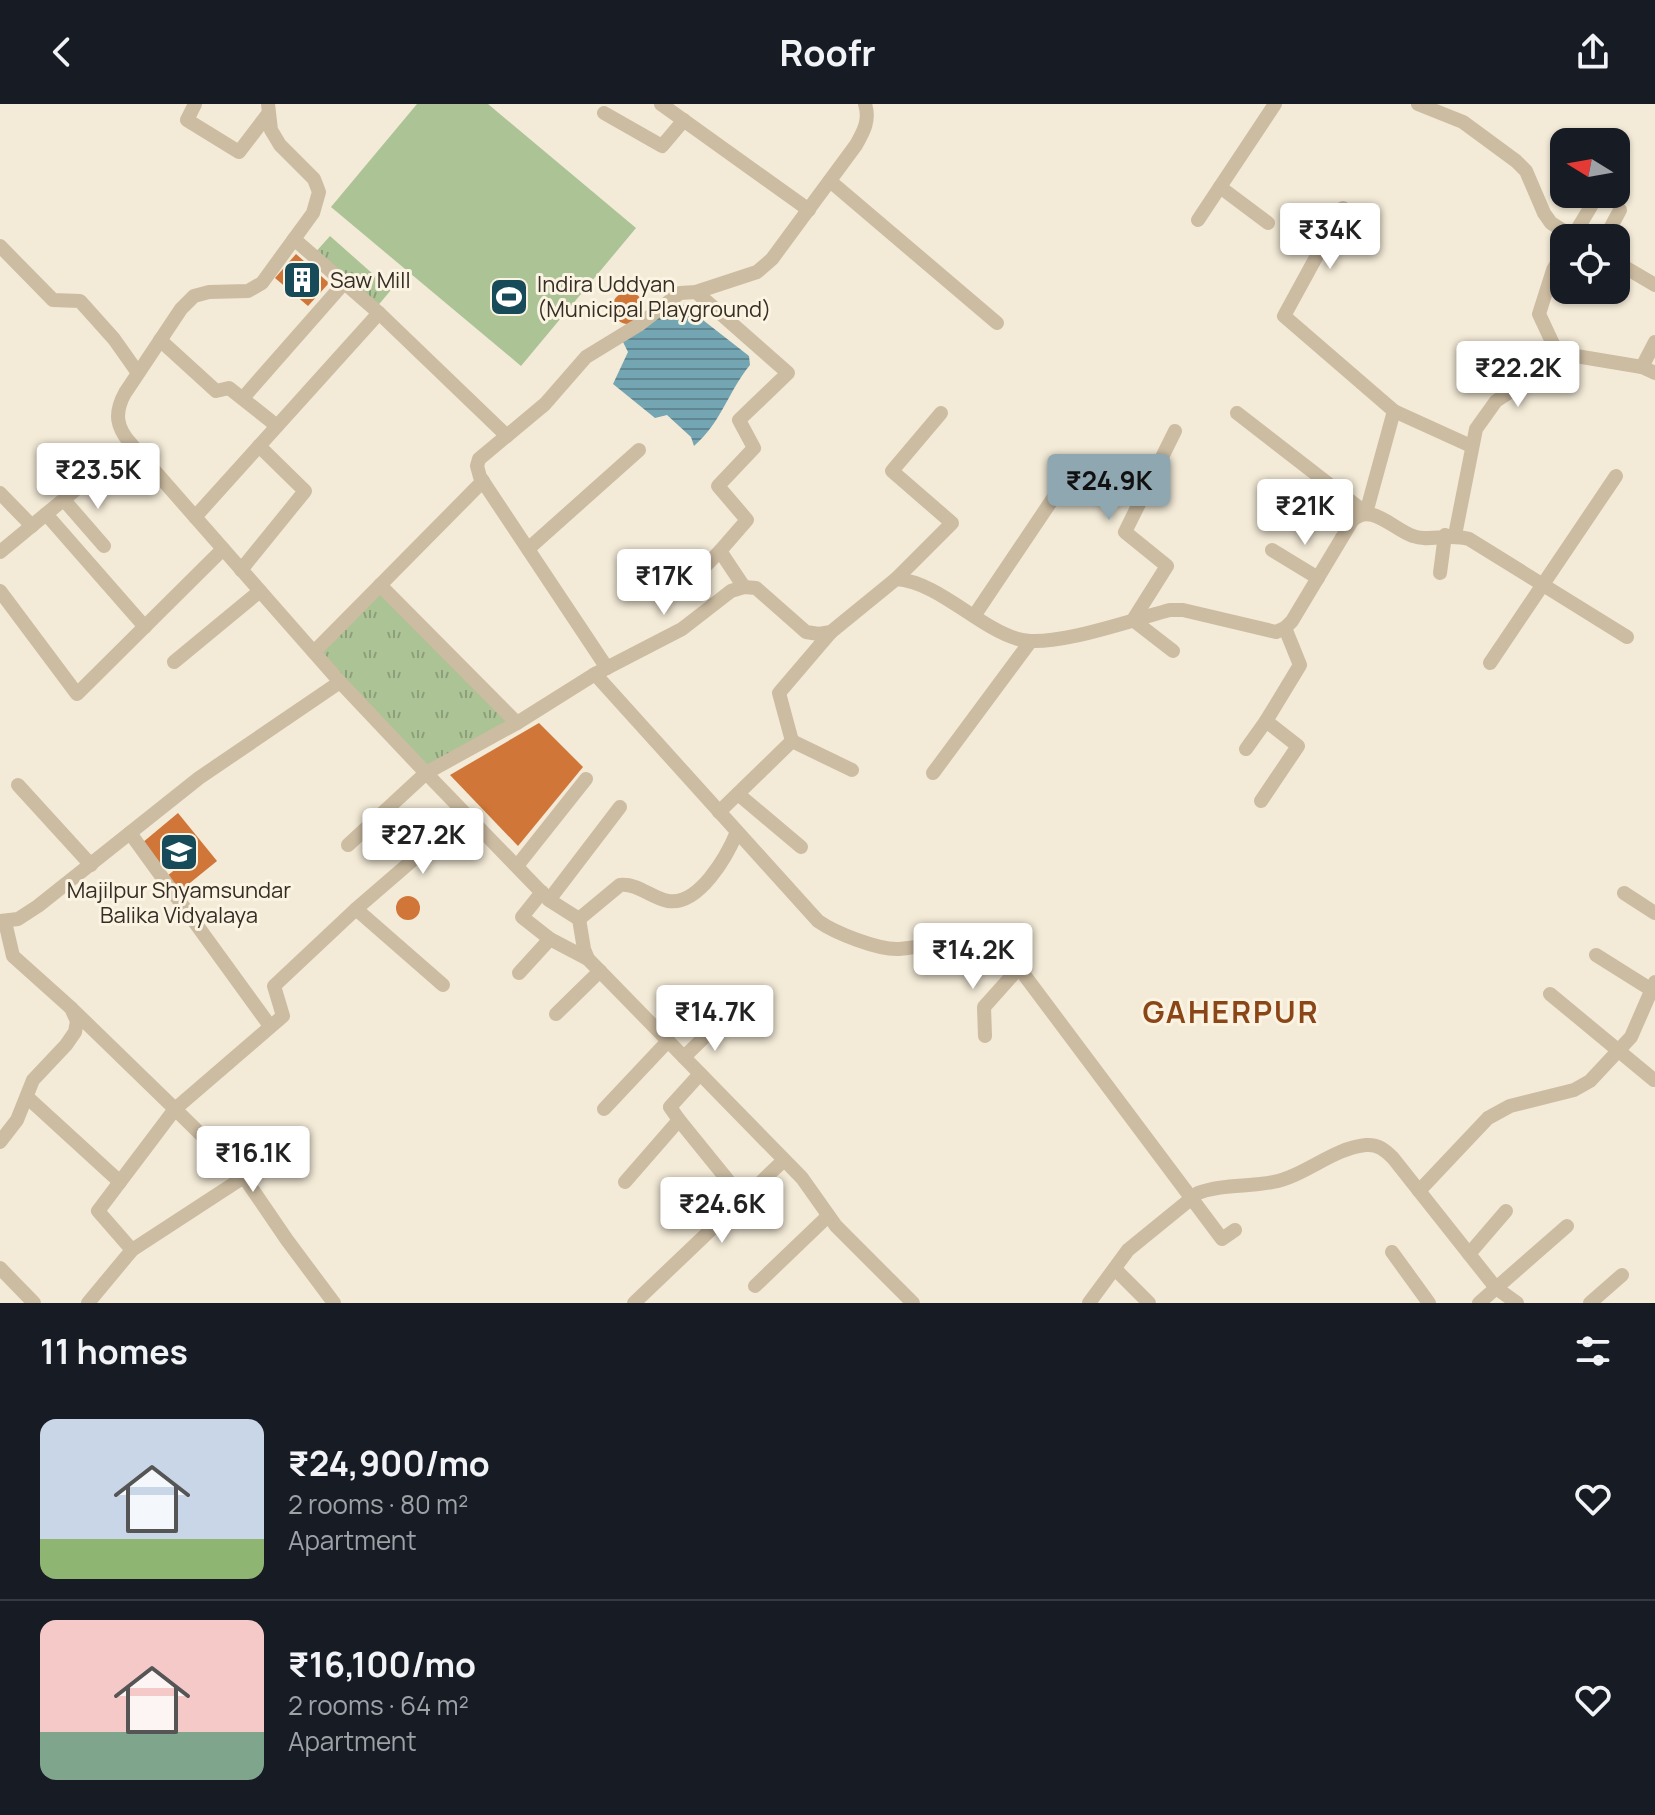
<!DOCTYPE html>
<html lang="en">
<head>
<meta charset="utf-8">
<style>
	body { margin:0; font-family:Manrope,sans-serif; background:#20242c; color:#f1f3f6; height:100vh; display:flex; flex-direction:column; font-size:30px; white-space:nowrap }
	* { box-sizing:border-box; margin:0 }
	p { font-size:26px; color:#9ea1a6 }
	.icon { flex:none; width:44px; height:44px; fill:none; stroke:currentColor; stroke-width:2; stroke-linecap:round; stroke-linejoin:round }
	.map { position:relative; height:1199px; overflow:hidden }
	.drawer { display:flex; flex-direction:column; background:#171b24; flex:1 }
	.drawer>* { flex:none }
	.needle { width:52px; rotate:281deg }
	.tools { position:absolute; left:1550px; top:24px; display:grid; gap:16px }
	.tools a { display:grid; place-items:center; width:80px; height:80px; border-radius:16px; background:#171b24; box-shadow:0 2px 6px #0004; font-size:40px }
	.price { position:absolute; translate:-50% -68px; padding:0 18px; border-radius:8px; background:#fff; color:#222; font-size:26px; line-height:52px; filter:drop-shadow(0 2px 4px #0008) }
	.price::after { content:''; position:absolute; left:50%; top:48px; width:24px; height:18px; margin-left:-12px; background:inherit; clip-path:polygon(0 0,100% 0,50% 100%) }
	.price.active { background:#8fa7b0; color:#111 }
	ul { padding:0; list-style:none }
	li { display:flex; align-items:center; gap:24px; height:200px; padding:0 40px }
	li+li { border-top:2px solid #363941 }
	li span { display:grid; place-items:center; flex:none; width:224px; height:160px; border-radius:16px; color:#555 }
	li>.icon { margin-inline-start:auto }
	span .icon { width:96px; height:96px; fill:#fffc; stroke-width:1 }
	li b { font-size:34px }
	h2 { display:flex; justify-content:space-between; align-items:center; height:96px; padding:0 40px; font-size:34px }
	header { display:flex; justify-content:space-between; align-items:center; height:104px; padding:0 40px; background:#171b24; font-size:36px; font-weight:700 }
	.map>svg:first-child { display:block }
	.green { fill:#acc396 }
	.park { fill:url(#park-tufts) }
	.water { fill:url(#water-rules) }
	.building { fill:#d07638 }
	.lines { fill:none; stroke-linecap:round; stroke-linejoin:round }
	.minor { stroke:#ccbca2; stroke-width:14 }
	.labels { text-anchor:middle; stroke-width:6; stroke-linejoin:round; paint-order:stroke }
	.poi-label { font-size:22px; fill:#362d25; stroke:#fbf4e3; text-anchor:start }
	.district-label { font-size:30px; font-weight:bold; letter-spacing:2px; fill:#8b4618; stroke:#fbf4e3 }
</style>
</head>
<body>
<header><svg class="icon" aria-label="back" viewBox="0 0 24 24"><path d="M15 5l-7 7 7 7"/></svg>Roofr<svg class="icon" aria-label="share" viewBox="0 0 24 24"><path d="M12 15V3M7 8l5-5 5 5M5 13v7h14v-7"/></svg></header>
<div class="map">
<svg width="1655" height="1199" viewBox="0 0 1655 1199">
	<defs>
		<pattern id="park-tufts" width="24" height="20" patternUnits="userSpaceOnUse" patternTransform="scale(2)"><rect width="24" height="20" fill="#acc396"/><path d="M3 7l-1-3M5 7V3M7 7l1-3M15 17l-1-3M17 17v-4M19 17l1-3" fill="none" stroke="#8d9f7a"/></pattern>
		<pattern id="water-rules" width="6" height="5" patternUnits="userSpaceOnUse" patternTransform="scale(2)"><rect width="6" height="5" fill="#74a5b2"/><path d="M0 2.5h6" fill="none" stroke="#608791"/></pattern>
	</defs>
	<rect width="100%" height="100%" fill="#f3ead7"/>
	<polygon class="green" points="417,0 488,0 636,124 521,262 331,103"/>
	<g class="park">
		<polygon points="330,132 391,186 375,205 313,151"/>
		<polygon points="380,482 517,619 426,669 314,548"/>
	</g>
	<path class="water" d="M676,195L749,252L750,261C728,288 721,319 694,342L691,333L667,311L655,314L613,280L628,248L621,234Z"/>
	<g class="building">
		<polygon points="296,150 329,179 308,202 275,174"/>
		<circle cx="628" cy="204" r="16"/>
		<polygon points="539,619 583,663 518,742 450,671"/>
		<polygon points="178,709 217,757 180,787 167,772 192,752 175,731 161,742 173,757 163,765 142,739"/>
		<circle cx="408" cy="804" r="12"/>
	</g>
	<g class="lines">
		<g class="minor">
			<polyline points="195,0 187,16 239,48 268,10"/>
			<path d="M268,0L271,26L280,41L314,75L319,88L313,109L262,179L248,187L209,188L194,192L181,205L125,289C114,309 116,323 131,340L340,578L426,669L517,619L595,570L682,525L731,487L744,483L756,484L806,528L819,530L831,528L896,475C939,478 977,523 1018,535C1052,545 1134,515 1170,506H1183L1276,528L1285,524L1292,517L1352,417C1370,397 1394,426 1413,432C1429,438 1448,429 1469,435L1627,533"/>
			<polyline points="661,0 809,106"/>
			<polyline points="1418,0 1463,18 1516,57 1526,67 1544,109 1551,119 1575,134"/>
			<polyline points="604,9 662,42 684,16"/>
			<polyline points="830,77 997,219"/>
			<polyline points="1220,83 1268,119"/>
			<polyline points="1343,104 1284,212 1394,307 1471,342"/>
			<polyline points="1198,116 1275,0"/>
			<polyline points="1572,134 1596,94"/>
			<polyline points="1605,134 1620,106"/>
			<polyline points="294,135 379,209 507,332"/>
			<polyline points="0,142 53,196 80,197 114,235 138,269"/>
			<polyline points="1616,158 1655,181"/>
			<polyline points="696,188 788,269 739,316 754,344 718,382 747,416 720,447 744,483"/>
			<polyline points="160,236 216,287 229,284 277,322"/>
			<polyline points="1560,255 1539,210 1553,166 1564,147"/>
			<polyline points="1642,263 1655,238"/>
			<polyline points="243,294 344,179"/>
			<polyline points="1237,309 1366,409 1394,307"/>
			<polyline points="0,389 32,422"/>
			<polyline points="64,396 104,442"/>
			<polyline points="46,410 145,523"/>
			<polyline points="195,413 379,209"/>
			<polyline points="1455,431 1476,325 1496,297 1560,255 1570,251 1642,263 1655,269"/>
			<polyline points="528,445 639,346"/>
			<polyline points="1272,446 1318,474"/>
			<polyline points="0,448 131,340"/>
			<polyline points="241,466 305,387 259,342"/>
			<polyline points="1440,469 1445,431"/>
			<polyline points="896,475 952,419 892,367 941,309"/>
			<polyline points="689,479 720,447"/>
			<polyline points="380,481 517,619"/>
			<polyline points="0,487 77,590 223,445"/>
			<polyline points="974,512 1054,393"/>
			<polyline points="1173,547 1133,516 1167,462 1125,428 1175,327"/>
			<polyline points="314,548 483,377"/>
			<polyline points="174,558 260,487"/>
			<polyline points="1490,559 1616,372"/>
			<path d="M607,564L480,373L477,362L479,355L545,300L586,253L640,220L680,189L696,188L757,168L772,155L856,41C864,27 870,16 865,0"/>
			<path d="M595,570L818,817C835,829 878,846 899,845C952,841 975,819 1019,864L1222,1135L1235,1126"/>
			<polyline points="792,637 852,666"/>
			<polyline points="1246,645 1266,617"/>
			<polyline points="933,669 1030,538"/>
			<polyline points="18,681 91,761"/>
			<polyline points="738,690 801,743"/>
			<polyline points="1261,697 1298,642 1266,617 1300,561 1285,524"/>
			<polyline points="719,708 792,637 779,589 831,528"/>
			<polyline points="130,729 270,922"/>
			<polyline points="348,741 426,669 549,796 579,815 584,845 588,855 802,1074 836,1122 913,1199"/>
			<polyline points="517,762 586,675"/>
			<polyline points="542,788 522,813 550,835 588,855"/>
			<polyline points="1624,789 1655,809"/>
			<polyline points="549,796 620,703"/>
			<polyline points="356,805 443,881"/>
			<path d="M579,815L620,781C638,779 651,794 668,797C699,802 727,752 737,728"/>
			<polyline points="0,817 18,815 38,802 199,674 340,578"/>
			<polyline points="1596,851 1655,888"/>
			<polyline points="519,869 550,835"/>
			<polyline points="1550,890 1654,976"/>
			<polyline points="71,904 175,1005 98,1107 132,1146 88,1199"/>
			<polyline points="556,910 600,867"/>
			<polyline points="985,932 984,903 1019,864"/>
			<polyline points="684,953 720,918"/>
			<polyline points="27,993 120,1078"/>
			<polyline points="604,1005 668,937"/>
			<polyline points="679,1016 743,1095"/>
			<polyline points="0,1038 17,1016 33,976 66,941 75,928 77,917 71,904 13,852 5,818"/>
			<polyline points="244,1073 287,1136 334,1199"/>
			<polyline points="625,1078 679,1016 670,1003 700,970"/>
			<polyline points="1419,1087 1488,1014 1510,1002 1574,986 1590,977 1631,933 1655,878"/>
			<polyline points="132,1146 244,1073 175,1005 283,912 274,882 356,805 466,710"/>
			<polyline points="1392,1148 1429,1199"/>
			<polyline points="1469,1150 1506,1107"/>
			<polyline points="0,1164 34,1199"/>
			<polyline points="1115,1165 1149,1199"/>
			<polyline points="755,1182 828,1112"/>
			<polyline points="634,1199 784,1056"/>
			<path d="M1089,1199L1128,1146L1198,1089C1222,1080 1248,1083 1273,1078C1305,1072 1333,1044 1366,1041C1378,1040 1385,1046 1393,1054L1496,1184L1517,1199"/>
			<polyline points="1479,1199 1567,1122"/>
			<polyline points="1590,1199 1622,1171"/>
		</g>
	</g>
	<defs>
		<g id="building-square" transform="scale(2)"><rect x="-9" y="-9" width="18" height="18" rx="4" fill="#184b5a" stroke="#fbf4e3"/><path d="M-4-6H4V6H1V3H-1V6H-4ZM-2.5-4.3h1.7v1.8h-1.7ZM.8-4.3h1.7v1.8H.8ZM-2.5-1h1.7V.8h-1.7ZM.8-1h1.7V.8H.8Z" fill="#fff"/></g>
		<g id="stadium-square" transform="scale(2)"><rect x="-9" y="-9" width="18" height="18" rx="4" fill="#184b5a" stroke="#fbf4e3"/><path d="M0-5a6.5 5 0 1 0 0 10a6.5 5 0 1 0 0-10ZM-3.5-1.8h7v3.6h-7Z" fill="#fff"/></g>
		<g id="school-square" transform="scale(2)"><rect x="-9" y="-9" width="18" height="18" rx="4" fill="#184b5a" stroke="#fbf4e3"/><path d="M0-5L7-2L0 1L-7-2ZM-4 1L0 2.5L4 1V4Q0 6-4 4Z" fill="#fff"/></g>
	</defs>
	<g fill-rule="evenodd">
		<use href="#building-square" x="302" y="176"/>
		<use href="#stadium-square" x="509" y="193"/>
		<use href="#school-square" x="179" y="748"/>
	</g>
	<g class="labels">
		<g class="poi-label">
			<text x="330" y="184">Saw Mill</text>
			<text x="537" y="188">Indira Uddyan<tspan x="537" dy="25">(Municipal Playground)</tspan></text>
			<text x="179" y="794" text-anchor="middle">Majilpur Shyamsundar<tspan x="179" dy="25">Balika Vidyalaya</tspan></text>
		</g>
		<g class="district-label">
			<text x="1231" y="919">GAHERPUR</text>
		</g>
	</g>
</svg>
<div class="tools">
<a><svg class="needle" viewBox="-14 -14 28 28"><path d="M0-13l5 13h-10z" fill="#e53935"/><path d="M0 13l5-13h-10z" fill="#9ea1a6"/></svg></a>
<a><svg class="icon" aria-label="locate" viewBox="0 0 24 24"><circle cx="12" cy="12" r="6"/><path d="M12 2v4M12 18v4M2 12h4M18 12h4"/></svg></a>
</div>
<b class="price" style="left:1330px;top:167px">₹34K</b>
<b class="price" style="left:1518px;top:305px">₹22.2K</b>
<b class="price" style="left:98px;top:407px">₹23.5K</b>
<b class="price active" style="left:1109px;top:418px">₹24.9K</b>
<b class="price" style="left:1305px;top:443px">₹21K</b>
<b class="price" style="left:664px;top:513px">₹17K</b>
<b class="price" style="left:423px;top:772px">₹27.2K</b>
<b class="price" style="left:973px;top:887px">₹14.2K</b>
<b class="price" style="left:715px;top:949px">₹14.7K</b>
<b class="price" style="left:253px;top:1090px">₹16.1K</b>
<b class="price" style="left:722px;top:1141px">₹24.6K</b>
</div>
<section class="drawer">
<h2>11 homes<svg class="icon" aria-label="filters" viewBox="0 0 24 24"><path d="M4 7h16M4 17h16"/><circle cx="9" cy="7" r="2"/><circle cx="15" cy="17" r="2"/></svg></h2>
<ul>
<li><span style="background:linear-gradient(#c9d6e8 75%,#8fb573 0)"><svg class="icon" aria-label="home" viewBox="0 0 24 24"><path d="M3 11l9-7 9 7M6 9v11h12V9"/></svg></span><div><b>₹24,900/mo</b><p>2 rooms · 80 m²</p><p>Apartment</p></div><svg class="icon" aria-label="heart" viewBox="0 0 24 24"><path d="M12 20l-8-8c-3-5 5-10 8-4 3-6 11-1 8 4z"/></svg></li>
<li><span style="background:linear-gradient(#f6c9c9 70%,#7fa58c 0)"><svg class="icon" aria-label="home" viewBox="0 0 24 24"><path d="M3 11l9-7 9 7M6 9v11h12V9"/></svg></span><div><b>₹16,100/mo</b><p>2 rooms · 64 m²</p><p>Apartment</p></div><svg class="icon" aria-label="heart" viewBox="0 0 24 24"><path d="M12 20l-8-8c-3-5 5-10 8-4 3-6 11-1 8 4z"/></svg></li>
</ul>
</section>
</body>
</html>
